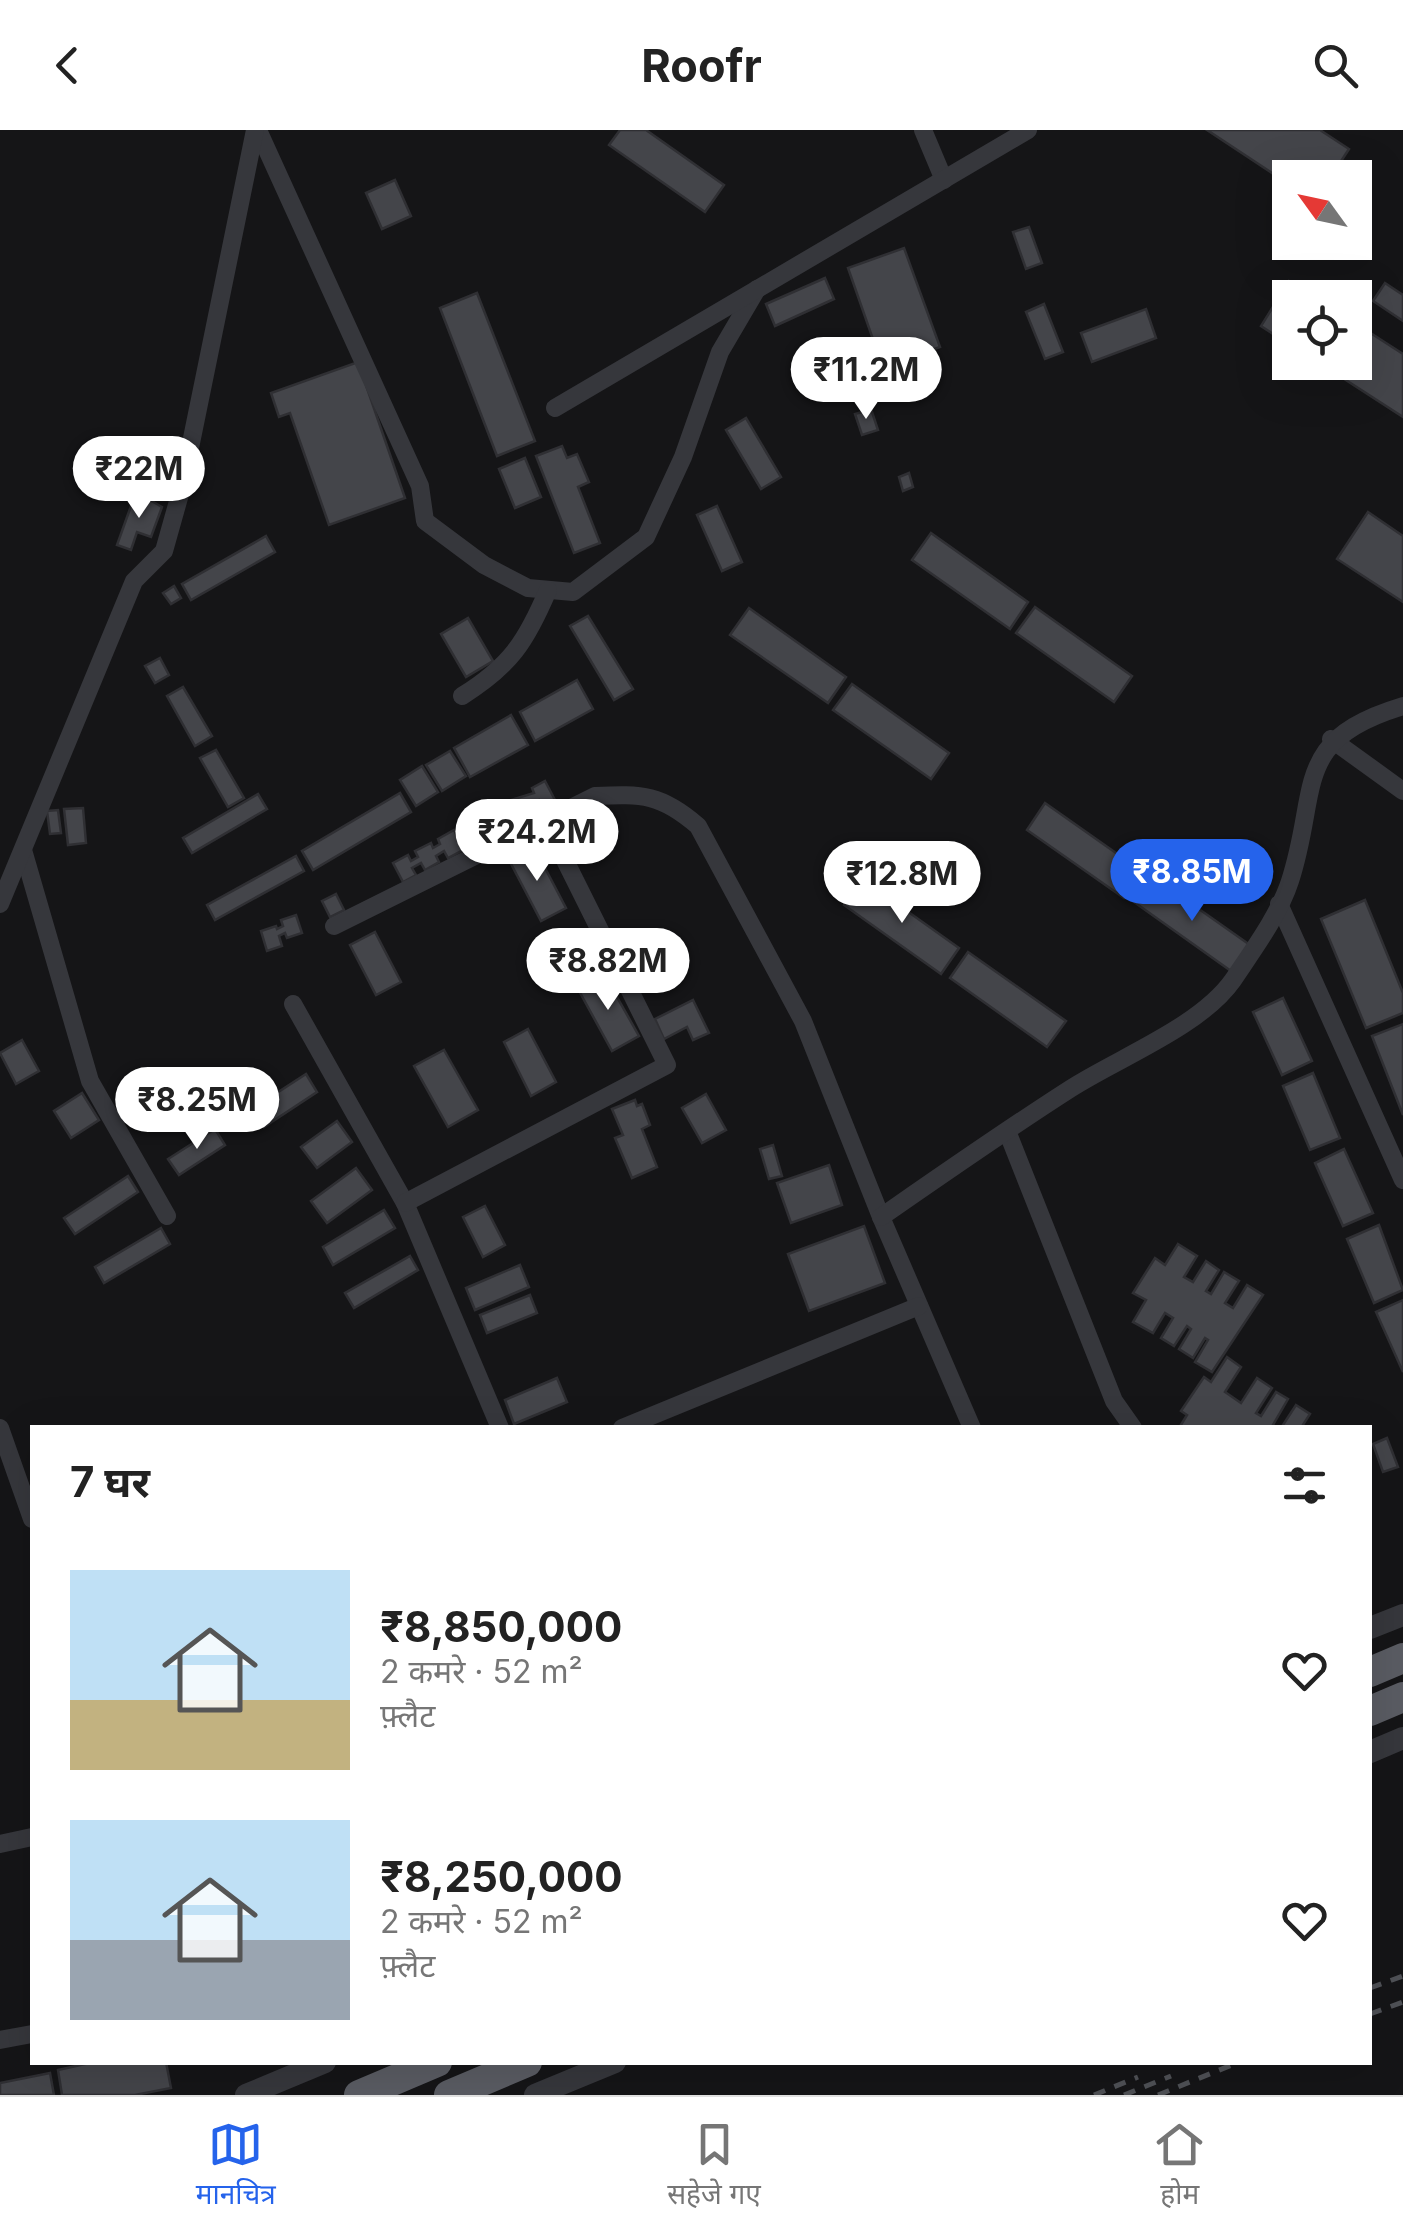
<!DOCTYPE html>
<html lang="hi">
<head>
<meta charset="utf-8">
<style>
	body { margin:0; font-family:Inter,"Noto Sans Devanagari",sans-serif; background:#f2f2f2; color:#222; height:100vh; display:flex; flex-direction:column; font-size:38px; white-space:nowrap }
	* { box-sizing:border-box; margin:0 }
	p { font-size:32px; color:#767676 }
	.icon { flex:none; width:55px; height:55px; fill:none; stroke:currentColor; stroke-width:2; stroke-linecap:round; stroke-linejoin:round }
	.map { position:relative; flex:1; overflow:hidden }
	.sheet { position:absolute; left:30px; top:1295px; width:1342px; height:640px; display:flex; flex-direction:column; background:#fff; border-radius:0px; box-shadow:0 10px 40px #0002 }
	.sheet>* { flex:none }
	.needle { width:65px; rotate:303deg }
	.fabs { position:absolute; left:1272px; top:30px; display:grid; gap:20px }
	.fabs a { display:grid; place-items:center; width:100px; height:100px; border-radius:0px; background:#fff; box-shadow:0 10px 40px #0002; font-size:50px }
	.price { position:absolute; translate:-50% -85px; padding:0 22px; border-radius:35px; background:#fff; color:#222; font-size:32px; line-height:65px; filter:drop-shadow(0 2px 5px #0008) }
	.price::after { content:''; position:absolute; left:50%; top:60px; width:30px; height:22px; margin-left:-15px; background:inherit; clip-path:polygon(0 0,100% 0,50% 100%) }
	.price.current { background:#2563eb; color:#fff }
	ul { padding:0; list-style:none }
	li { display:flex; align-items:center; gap:30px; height:250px; padding:0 40px }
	li span { display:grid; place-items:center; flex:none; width:280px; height:200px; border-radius:0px; color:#555 }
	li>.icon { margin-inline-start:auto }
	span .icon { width:120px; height:120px; fill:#fffc; stroke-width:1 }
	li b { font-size:42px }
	h2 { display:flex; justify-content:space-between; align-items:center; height:120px; padding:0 40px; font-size:42px }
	header { display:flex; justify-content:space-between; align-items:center; height:130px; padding:0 40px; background:#fff; font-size:45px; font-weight:700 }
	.tabs { display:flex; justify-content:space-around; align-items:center; height:140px; border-top:2px solid #e0e0e0; background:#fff; font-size:28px; color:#767676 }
	.tabs a { display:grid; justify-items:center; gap:5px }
	.tabs .current { color:#2563eb }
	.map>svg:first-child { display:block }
	.building { fill:#44454a; stroke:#2f2f33; stroke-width:2.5 }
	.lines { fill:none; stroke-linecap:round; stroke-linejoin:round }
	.minor { stroke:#36373c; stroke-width:18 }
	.tertiary { stroke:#36373c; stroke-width:22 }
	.trunk { stroke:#5a5c63; stroke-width:30 }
	.rail { stroke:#4f5156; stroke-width:5; stroke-dasharray:12 10; stroke-linecap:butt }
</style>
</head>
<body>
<header><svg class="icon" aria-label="back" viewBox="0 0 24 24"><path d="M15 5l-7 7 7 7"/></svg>Roofr<svg class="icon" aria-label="search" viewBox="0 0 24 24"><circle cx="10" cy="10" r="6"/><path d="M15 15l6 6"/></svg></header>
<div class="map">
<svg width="1403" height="1965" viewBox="0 0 1403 1965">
	<rect width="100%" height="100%" fill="#151517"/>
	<g class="building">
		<polygon points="620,0 646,0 724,55 705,82 609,15"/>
		<polygon points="1207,0 1320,0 1349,19 1330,48 1290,48 1290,55"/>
		<polygon points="395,50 411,86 382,99 366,63"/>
		<polygon points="1029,97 1042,133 1026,139 1013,102"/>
		<polygon points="904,118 940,217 883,238 848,138"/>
		<polygon points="825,148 834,169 775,196 766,174"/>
		<polygon points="1289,151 1315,168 1290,168 1290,215 1261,196"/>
		<polygon points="1385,153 1403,165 1403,191 1373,171"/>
		<polygon points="477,163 535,311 497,326 440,178"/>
		<polygon points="1044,174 1063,222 1045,229 1026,182"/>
		<polygon points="1146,179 1156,208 1092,232 1081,203"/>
		<polygon points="1355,193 1403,224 1403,287 1318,232 1355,232"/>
		<polygon points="358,232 405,368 329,395 290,283 279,287 271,263"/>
		<polygon points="871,279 878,300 862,305 855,284"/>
		<polygon points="746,288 781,347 761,359 726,300"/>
		<polygon points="562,316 567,328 577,324 589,352 578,357 600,413 574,423 536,326"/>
		<polygon points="525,328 541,367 515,378 499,339"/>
		<polygon points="909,343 913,357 903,361 899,347"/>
		<polygon points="136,362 162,377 151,407 137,402 131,420 117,415"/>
		<polygon points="717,376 742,432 722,441 697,385"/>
		<polygon points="1368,382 1403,406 1403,472 1337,429"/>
		<polygon points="931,403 1028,472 1010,499 912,430"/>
		<polygon points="266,406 275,422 191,470 182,454"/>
		<polygon points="174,456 181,468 171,474 163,463"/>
		<polygon points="1035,477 1132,546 1114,572 1016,503"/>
		<polygon points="749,478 846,547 828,573 730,505"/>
		<polygon points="588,486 633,559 614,570 570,496"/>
		<polygon points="468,488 493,531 466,547 441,504"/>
		<polygon points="160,528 169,545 155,553 145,536"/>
		<polygon points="577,550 593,579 535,611 520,582"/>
		<polygon points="852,554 949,623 931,649 833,580"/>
		<polygon points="183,557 212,606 195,616 167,566"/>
		<polygon points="511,585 528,615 470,647 454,618"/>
		<polygon points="216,620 244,668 228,677 200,628"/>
		<polygon points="450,621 466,646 442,661 426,635"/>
		<polygon points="422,636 438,662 416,676 400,650"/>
		<polygon points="545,651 555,670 543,677 539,670 532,673 536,680 522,688 518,682 510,686 514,692 498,701 495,694 487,699 490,705 474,714 471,706 459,712 463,720 448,728 444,721 436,726 439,732 425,740 421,733 412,738 416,745 403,752 393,733 408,725 411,731 418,727 415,721 431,713 433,718 440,714 438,709 454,700 457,706 467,700 464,695 480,686 483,692 491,688 488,682 503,674 505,678 513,674 511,670 534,663 532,658"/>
		<polygon points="400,663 411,682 313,740 302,721"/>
		<polygon points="258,664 267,679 192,723 183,708"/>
		<polygon points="1045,673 1143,742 1124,768 1027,700"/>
		<polygon points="83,678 86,713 68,715 64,679"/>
		<polygon points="58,680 61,703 50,704 47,681"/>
		<polygon points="606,695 613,719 594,724 587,701"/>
		<polygon points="534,717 566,778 541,791 509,730"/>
		<polygon points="296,726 304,741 215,790 207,775"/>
		<polygon points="1152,746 1250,815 1231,841 1134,772"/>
		<polygon points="862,749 959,818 941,844 844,775"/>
		<polygon points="336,764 344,780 330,787 322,771"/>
		<polygon points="1365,770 1403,863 1403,883 1366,898 1321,789"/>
		<polygon points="296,785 302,803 287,808 285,803 279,806 282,816 267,821 261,801 276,796 277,799 283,796 281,790"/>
		<polygon points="375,802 401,852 376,865 350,815"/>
		<polygon points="968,822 1066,891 1047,917 950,848"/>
		<polygon points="604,844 639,906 612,921 578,859"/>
		<polygon points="1283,868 1312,931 1282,945 1253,882"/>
		<polygon points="693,870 709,903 693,910 687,897 664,909 655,889"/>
		<polygon points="1403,894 1403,985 1372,906"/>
		<polygon points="528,899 556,952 531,966 504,912"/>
		<polygon points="22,910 39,941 16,954 0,923"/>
		<polygon points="444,920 478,980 448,997 414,936"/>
		<polygon points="1313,943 1340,1008 1310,1020 1283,956"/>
		<polygon points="306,944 317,962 264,997 252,979"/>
		<polygon points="191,948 199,962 147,994 138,981"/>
		<polygon points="82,963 99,990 71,1008 54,981"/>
		<polygon points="706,964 726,1000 702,1013 682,978"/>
		<polygon points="635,970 637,976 642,974 650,995 642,999 657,1037 632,1048 615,1008 623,1005 612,979"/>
		<polygon points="337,991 352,1012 317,1038 301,1017"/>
		<polygon points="215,999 225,1015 179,1045 168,1029"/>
		<polygon points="773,1015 782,1046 769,1049 760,1019"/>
		<polygon points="1344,1019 1373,1083 1343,1096 1315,1033"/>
		<polygon points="829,1035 842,1075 791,1093 777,1053"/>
		<polygon points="356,1038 372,1060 327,1093 311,1071"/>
		<polygon points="128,1046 138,1062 75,1104 64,1088"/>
		<polygon points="485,1076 505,1115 483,1127 463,1087"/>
		<polygon points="384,1080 395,1098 333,1135 323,1117"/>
		<polygon points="1379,1095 1403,1160 1374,1173 1347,1109"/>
		<polygon points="864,1096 885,1153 809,1181 788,1124"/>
		<polygon points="161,1098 170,1114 104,1153 95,1137"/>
		<polygon points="1178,1114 1197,1126 1184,1147 1193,1152 1206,1131 1219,1140 1206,1161 1211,1164 1224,1142 1239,1151 1225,1173 1233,1178 1247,1155 1263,1165 1212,1242 1195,1232 1208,1210 1205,1208 1193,1228 1179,1219 1191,1199 1187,1196 1174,1216 1161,1208 1173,1188 1165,1183 1153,1203 1133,1192 1146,1170 1133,1163 1155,1128 1165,1135"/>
		<polygon points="410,1126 418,1140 354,1178 345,1163"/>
		<polygon points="520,1135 529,1157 475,1180 466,1158"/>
		<polygon points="530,1165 537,1183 487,1203 480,1185"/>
		<polygon points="1403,1170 1403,1242 1376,1182"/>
		<polygon points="1227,1227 1241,1237 1225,1262 1241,1273 1257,1248 1272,1258 1256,1283 1261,1286 1276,1262 1288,1269 1273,1295 1277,1298 1179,1298 1187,1285 1181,1281 1204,1247 1211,1252"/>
		<polygon points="557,1248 567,1272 514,1294 505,1270"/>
		<polygon points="1296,1275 1310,1284 1301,1298 1281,1298"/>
		<polygon points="1387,1308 1398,1337 1383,1342 1373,1314"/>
		<polygon points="94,1932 166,1932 171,1958 135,1965 62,1965 58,1940"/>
		<polygon points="50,1943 54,1965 0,1965 0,1953"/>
	</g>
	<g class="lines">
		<g class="minor">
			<polyline points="258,0 420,356 425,391 484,435 528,458 573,462 646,407 683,327 720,222 757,159"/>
			<polyline points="923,0 944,50"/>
			<polyline points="555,278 1028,0"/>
			<path d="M462,566C510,536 526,512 548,460"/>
			<polyline points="1331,609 1403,661"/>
			<polyline points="23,720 90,951 167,1086"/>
			<polyline points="0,774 134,451 164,421 182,357 255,0"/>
			<polyline points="1279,774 1403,1050"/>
			<path d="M334,796L595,666C643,664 661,664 698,696L803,891L881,1087L972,1298"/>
			<polyline points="293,874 405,1073 500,1298"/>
			<polyline points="1007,1001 1114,1271 1133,1298"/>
			<polyline points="405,1073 667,935 545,690"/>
			<path d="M881,1087C943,1044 1006,1000 1070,959C1118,928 1200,897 1233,850C1253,820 1279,785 1290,751C1320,659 1290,610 1403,576"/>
			<polyline points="0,1298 32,1389"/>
			<polyline points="622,1298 919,1176"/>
			<polyline points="0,1714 32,1707"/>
			<polyline points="0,1910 32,1904"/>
		</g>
		<g class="tertiary">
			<polyline points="1370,1498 1403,1485"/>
			<polyline points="1370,1622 1403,1608"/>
			<polyline points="246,1965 325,1932"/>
			<polyline points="535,1965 615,1932"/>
		</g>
		<g class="trunk">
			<polyline points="1370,1542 1403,1528"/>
			<polyline points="1370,1581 1403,1567"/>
			<polyline points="359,1965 437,1932"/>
			<polyline points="449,1965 527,1932"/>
		</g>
		<g class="rail">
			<polyline points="1370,1858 1403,1846"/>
			<polyline points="1370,1884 1403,1872"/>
			<polyline points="1094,1965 1138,1947"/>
			<polyline points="1124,1965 1171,1946"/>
			<polyline points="1158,1965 1239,1932"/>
		</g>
	</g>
</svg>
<div class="fabs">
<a><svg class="needle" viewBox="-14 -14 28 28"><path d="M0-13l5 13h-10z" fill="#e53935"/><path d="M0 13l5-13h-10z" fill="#767676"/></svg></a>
<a><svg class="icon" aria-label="locate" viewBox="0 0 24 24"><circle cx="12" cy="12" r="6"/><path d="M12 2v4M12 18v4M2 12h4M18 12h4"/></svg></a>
</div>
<b class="price" style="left:866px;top:292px">₹11.2M</b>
<b class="price" style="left:139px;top:391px">₹22M</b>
<b class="price" style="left:537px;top:754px">₹24.2M</b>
<b class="price current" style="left:1192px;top:794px">₹8.85M</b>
<b class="price" style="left:902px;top:796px">₹12.8M</b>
<b class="price" style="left:608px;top:883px">₹8.82M</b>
<b class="price" style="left:197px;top:1022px">₹8.25M</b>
<section class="sheet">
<h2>7 घर<svg class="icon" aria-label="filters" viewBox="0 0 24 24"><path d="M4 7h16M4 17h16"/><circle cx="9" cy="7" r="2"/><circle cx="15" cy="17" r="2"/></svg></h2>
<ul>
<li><span style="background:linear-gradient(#bfe0f5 65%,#c2b280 0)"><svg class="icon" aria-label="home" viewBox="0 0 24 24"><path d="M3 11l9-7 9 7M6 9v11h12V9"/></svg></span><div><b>₹8,850,000</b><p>2 कमरे · 52 m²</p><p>फ़्लैट</p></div><svg class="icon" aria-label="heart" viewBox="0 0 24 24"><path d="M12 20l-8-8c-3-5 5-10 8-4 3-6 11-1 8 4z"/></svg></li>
<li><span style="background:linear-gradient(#bfe0f5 60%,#9aa5b1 0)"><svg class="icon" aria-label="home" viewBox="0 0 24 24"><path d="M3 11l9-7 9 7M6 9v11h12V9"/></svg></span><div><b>₹8,250,000</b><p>2 कमरे · 52 m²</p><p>फ़्लैट</p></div><svg class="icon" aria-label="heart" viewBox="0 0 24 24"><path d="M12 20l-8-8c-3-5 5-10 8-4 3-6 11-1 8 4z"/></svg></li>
</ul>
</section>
</div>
<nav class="tabs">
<a class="current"><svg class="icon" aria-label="map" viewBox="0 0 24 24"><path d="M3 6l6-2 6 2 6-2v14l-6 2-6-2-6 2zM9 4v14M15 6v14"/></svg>मानचित्र</a>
<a><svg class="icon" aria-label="saved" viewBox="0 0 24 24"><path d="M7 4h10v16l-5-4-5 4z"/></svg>सहेजे गए</a>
<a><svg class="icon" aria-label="home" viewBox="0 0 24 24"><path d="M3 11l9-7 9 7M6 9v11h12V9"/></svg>होम</a>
</nav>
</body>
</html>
